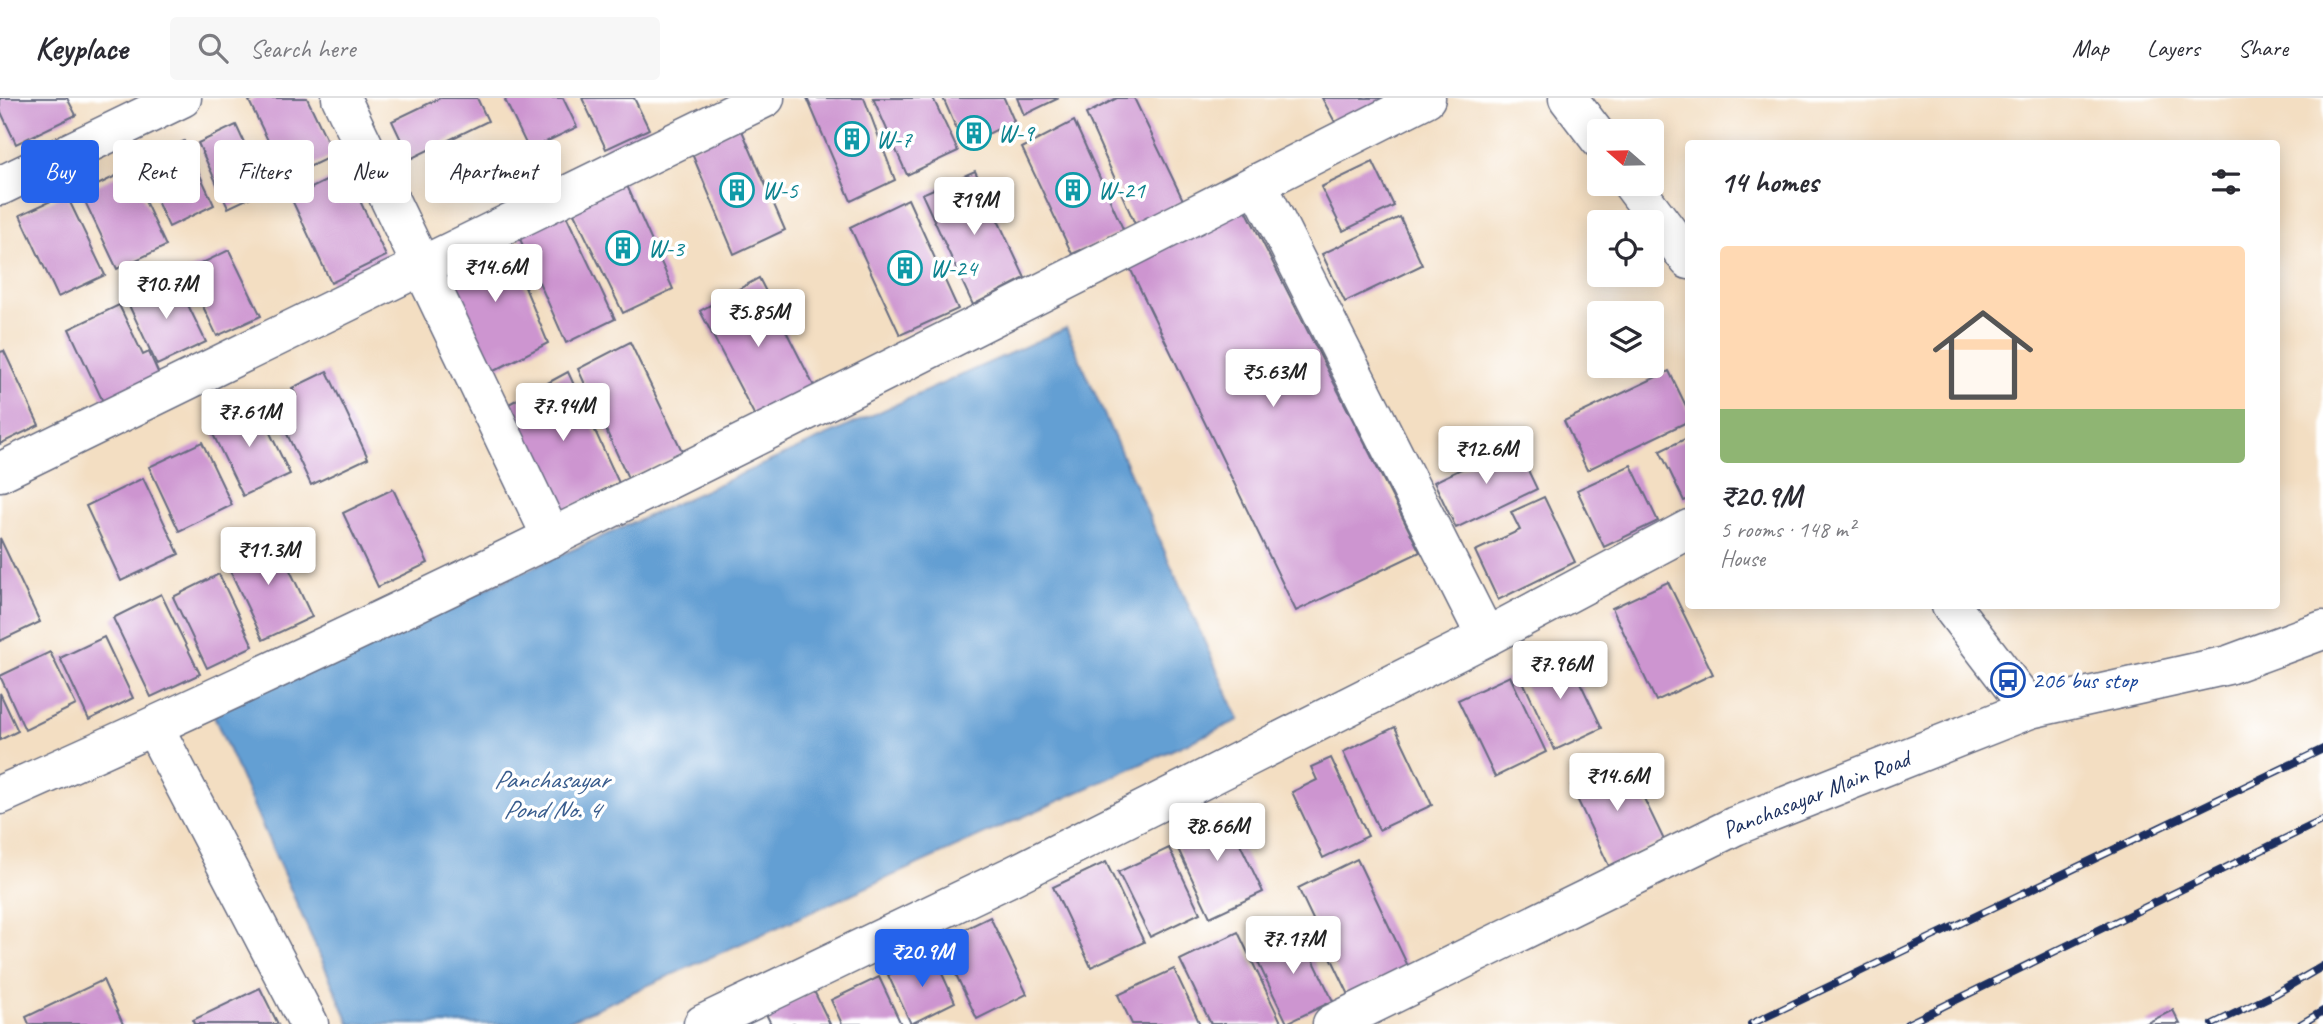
<!DOCTYPE html>
<html lang="en">
<head>
<meta charset="utf-8">
<style>
	body { margin:0; font-family:Caveat,sans-serif; background:#f7f7f7; color:#2b2b33; height:100vh; display:flex; flex-direction:column; font-size:26px; white-space:nowrap }
	* { box-sizing:border-box; margin:0 }
	p { font-size:23px; color:#7c7c81 }
	.icon { flex:none; width:38px; height:38px; fill:none; stroke:currentColor; stroke-width:2; stroke-linecap:round; stroke-linejoin:round }
	.map { position:relative; flex:1; overflow:hidden }
	.side { position:absolute; left:1685px; top:42px; width:595px; height:469px; display:flex; flex-direction:column; background:#fff; border-radius:7px; box-shadow:0 4px 18px #0003 }
	.side>* { flex:none }
	.guide { position:absolute; left:21px; top:42px; width:665px; height:63px; display:flex; gap:14px }
	.needle { width:46px; rotate:290deg }
	.fabs { position:absolute; left:1587px; top:21px; display:grid; gap:14px }
	.fabs a { display:grid; place-items:center; width:77px; height:77px; border-radius:7px; background:#fff; box-shadow:0 4px 18px #0003; font-size:35px }
	.price { position:absolute; translate:-50% -60px; padding:0 16px; border-radius:7px; background:#fff; color:#222; font-size:23px; line-height:46px; filter:drop-shadow(0 2px 4px #0008) }
	.price::after { content:''; position:absolute; left:50%; top:42px; width:21px; height:16px; margin-left:-10px; background:inherit; clip-path:polygon(0 0,100% 0,50% 100%) }
	.price.on { background:#2563eb; color:#fff }
	ul { padding:0; list-style:none }
	li { display:grid; align-content:center; gap:14px; height:371px; padding:0 35px }
	li+li { border-top:2px solid #e1e1e2 }
	li span { display:grid; place-items:center; height:217px; border-radius:7px; color:#555 }
	li>.icon { margin-inline-start:auto }
	span .icon { width:126px; height:126px; fill:#fffc; stroke-width:1 }
	li b { font-size:30px }
	h2 { display:flex; justify-content:space-between; align-items:center; height:84px; padding:0 35px; font-size:30px }
	.tag { padding:0 24px; border-radius:7px; background:#fff; box-shadow:0 4px 18px #0003; font-size:24px; line-height:63px }
	.tag.on { background:#2563eb; color:#fff }
	header { display:flex; align-items:center; gap:42px; box-sizing:border-box; height:98px; padding:0 35px; background:#fff; border-bottom:2px solid #e1e1e2 }
	header strong { font-size:33px }
	nav { display:flex; gap:38px; margin-inline-start:auto; font-size:24px }
	.search { width:490px; height:63px; background:#f7f7f7; display:flex; align-items:center; gap:18px; box-sizing:border-box; padding:0 24px; border-radius:7px; color:#7c7c81; font-size:26px }
	.map>svg:first-child { display:block }
	.water { fill:#649fd3; stroke:#406798; stroke-width:2 }
	.building { fill:#cd95d0 }
	.lines { fill:none; stroke-linecap:round; stroke-linejoin:round }
	.minor-casing { stroke:#676c81; stroke-width:41 }
	.minor { stroke:#fff; stroke-width:38 }
	.rail-casing { stroke:#1b2f5e; stroke-width:8 }
	.rail { stroke:#fff; stroke-width:5; stroke-dasharray:16; stroke-linecap:butt }
	.labels { text-anchor:middle; stroke-width:7; stroke-linejoin:round; paint-order:stroke }
	.culture-label { font-size:24px; fill:#0d838f; stroke:#fff; text-anchor:start }
	.transit-label { font-size:24px; fill:#164399; stroke:#fff; text-anchor:start }
	.street-label { font-size:24px; fill:#1b2f5e; stroke:#fff }
	.water-label { font-size:26px; font-style:italic; fill:#385c8d; stroke:#fff }
</style>
</head>
<body>
<header>
<strong>Keyplace</strong>
<div class="search"><svg class="icon" aria-label="search" viewBox="0 0 24 24"><circle cx="10" cy="10" r="6"/><path d="M15 15l6 6"/></svg>Search here</div>
<nav><a>Map</a><a>Layers</a><a>Share</a></nav>
</header>
<div class="map">
<svg width="2323" height="926" viewBox="0 0 2323 926">
	<rect width="100%" height="100%" fill="#fff"/>
	<filter id="ink" filterUnits="userSpaceOnUse"><feTurbulence type="fractalNoise" baseFrequency=".0143" numOctaves="2"/><feDisplacementMap in="SourceGraphic" scale="14" xChannelSelector="R" yChannelSelector="G"/><feConvolveMatrix kernelMatrix="1 2 1 2 8 2 1 2 1" color-interpolation-filters="sRGB"/></filter>
	<filter id="wash" filterUnits="userSpaceOnUse"><feTurbulence type="fractalNoise" baseFrequency=".00686" numOctaves="4" result="noise"/><feDisplacementMap in="SourceGraphic" scale="28" xChannelSelector="R" yChannelSelector="G"/><feGaussianBlur stdDeviation="1.57" result="paint"/><feColorMatrix in="noise" values="0 0 0 0 0 0 0 0 0 0 0 0 0 0 0 0 0 1.4 0 .05"/><feComposite in="paint" operator="in"/></filter>
	<g filter="url(#wash)">
		<rect width="100%" height="100%" fill="#f3dec2"/>
		<polygon class="water" points="1066,230 1239,622 562,926 350,926 212,614"/>
		<g id="blocks">
			<g class="building">
				<polygon points="0,0 67,0 76,17 16,46 0,12"/>
				<polygon points="256,0 307,0 334,57 286,80 249,3"/>
				<polygon points="440,0 477,0 488,23 410,61 392,23"/>
				<polygon points="508,0 563,0 577,29 529,52 505,2"/>
				<polygon points="582,0 634,0 649,31 606,51"/>
				<polygon points="807,0 864,0 895,82 851,103"/>
				<polygon points="873,0 933,0 958,53 907,77"/>
				<polygon points="943,0 1004,0 1014,23 964,48"/>
				<polygon points="1017,0 1059,0 1024,17"/>
				<polygon points="1117,0 1134,0 1184,104 1135,126 1086,16"/>
				<polygon points="1322,0 1388,0 1337,28"/>
				<polygon points="1074,23 1124,133 1072,156 1022,50"/>
				<polygon points="236,27 266,92 228,110 198,45"/>
				<polygon points="740,28 785,132 734,156 690,51"/>
				<polygon points="184,43 214,107 169,129 139,65"/>
				<polygon points="1373,64 1394,108 1343,133 1321,89"/>
				<polygon points="130,71 166,148 117,171 81,95"/>
				<polygon points="346,73 386,158 331,185 291,100"/>
				<polygon points="975,73 1025,180 973,207 922,96"/>
				<polygon points="625,83 673,191 623,215 571,109"/>
				<polygon points="66,96 105,177 58,199 20,117"/>
				<polygon points="908,101 958,211 900,237 850,129"/>
				<polygon points="1243,106 1420,454 1296,513 1128,166"/>
				<polygon points="563,111 615,221 566,245 516,132"/>
				<polygon points="1400,119 1422,167 1345,204 1322,156"/>
				<polygon points="503,136 548,245 488,276 442,165"/>
				<polygon points="229,152 261,218 217,238 186,173"/>
				<polygon points="174,178 206,244 157,267 126,201"/>
				<polygon points="759,180 815,290 756,320 700,213"/>
				<polygon points="119,207 143,257 149,254 161,281 105,308 69,231"/>
				<polygon points="630,244 683,355 628,380 578,271"/>
				<polygon points="4,253 39,327 0,346 0,254"/>
				<polygon points="327,273 368,360 311,387 278,317 292,310 287,301 296,297 292,290"/>
				<polygon points="1669,273 1689,314 1689,323 1587,372 1564,323"/>
				<polygon points="568,274 619,385 558,415 507,307"/>
				<polygon points="255,304 290,376 243,398 208,326"/>
				<polygon points="1689,339 1689,401 1684,403 1660,353"/>
				<polygon points="202,344 232,407 179,433 149,369"/>
				<polygon points="1515,345 1537,391 1456,430 1434,384"/>
				<polygon points="1631,367 1658,423 1604,449 1577,392"/>
				<polygon points="143,380 179,456 121,483 86,408"/>
				<polygon points="393,391 428,465 378,489 343,415"/>
				<polygon points="1544,399 1575,464 1498,502 1475,453 1520,432 1511,414"/>
				<polygon points="273,436 312,519 263,542 224,460"/>
				<polygon points="0,440 40,524 0,543"/>
				<polygon points="219,476 253,548 207,570 173,499"/>
				<polygon points="1668,484 1713,576 1656,603 1612,510"/>
				<polygon points="161,496 200,576 151,599 113,520"/>
				<polygon points="104,539 133,600 89,622 60,560"/>
				<polygon points="1565,553 1602,630 1555,652 1519,575"/>
				<polygon points="50,554 76,607 25,632 0,578"/>
				<polygon points="1510,578 1546,654 1495,679 1458,602"/>
				<polygon points="0,595 18,633 0,642"/>
				<polygon points="1395,629 1432,707 1379,732 1343,654"/>
				<polygon points="1331,660 1368,738 1323,760 1292,694 1317,682 1311,669"/>
				<polygon points="1626,663 1664,742 1609,768 1571,688"/>
				<polygon points="1223,710 1263,794 1210,819 1171,736"/>
				<polygon points="1169,750 1200,815 1150,839 1118,774"/>
				<polygon points="1357,761 1408,868 1349,897 1298,790"/>
				<polygon points="1106,764 1144,844 1091,869 1053,789"/>
				<polygon points="990,819 1027,896 977,921 940,843"/>
				<polygon points="1299,832 1333,903 1287,925 1253,854"/>
				<polygon points="1238,834 1281,924 1277,926 1211,926 1180,862"/>
				<polygon points="933,856 955,904 911,926 888,877"/>
				<polygon points="1174,871 1200,926 1132,926 1118,897"/>
				<polygon points="879,879 901,926 842,926 831,902"/>
				<polygon points="103,882 123,926 29,926 26,919"/>
				<polygon points="260,890 278,926 194,926 193,922"/>
				<polygon points="814,893 830,926 771,926 766,916"/>
				<polygon points="2173,912 2180,926 2145,926"/>
			</g>
		</g>
	</g>
	<g filter="url(#ink)">
		<use href="#blocks" fill-opacity="0" stroke="#676c81" stroke-width="2"/>
		<g class="lines">
			<g class="minor-casing">
				<g id="minor">
					<polyline points="341,0 552,440"/>
					<polyline points="1568,0 1600,42"/>
					<polyline points="1257,85 1486,539"/>
					<polyline points="1632,86 1689,162"/>
					<polyline points="0,88 182,0"/>
					<polyline points="0,374 765,0"/>
					<polyline points="1951,508 2030,611"/>
					<polyline points="154,629 309,926"/>
					<path d="M0,697C484,483 954,238 1426,0"/>
					<polyline points="703,926 1012,778 1486,539 1689,431"/>
					<path id="s1" d="M1332,926L1735,728L2030,611L2228,567L2323,532"/>
				</g>
			</g>
			<use href="#minor" class="minor"/>
			<g class="rail-casing">
				<g id="rail">
					<polyline points="1751,926 2323,651"/>
					<polyline points="1907,926 2323,722"/>
					<polyline points="2213,926 2275,896 2323,868"/>
					<polyline points="2301,926 2323,913"/>
				</g>
			</g>
			<use href="#rail" class="rail"/>
		</g>
	</g>
	<defs>
		<g id="building-ring" transform="scale(1.75)"><circle r="9.5" fill="#fff" stroke="#0f9aa8" stroke-width="1.5"/><path d="M-4-6H4V6H1V3H-1V6H-4ZM-2.5-4.3h1.7v1.8h-1.7ZM.8-4.3h1.7v1.8H.8ZM-2.5-1h1.7V.8h-1.7ZM.8-1h1.7V.8H.8Z" fill="#0f9aa8"/></g>
		<g id="bus-ring" transform="scale(1.75)"><circle r="9.5" fill="#fff" stroke="#1a4fb4" stroke-width="1.5"/><path d="M-5-6H5V4H4V6H2V4H-2V6H-4V4H-5ZM-3.5-4V0h7V-4ZM-3.5 1.2v1.5H-2V1.2ZM2 1.2v1.5H3.5V1.2Z" fill="#1a4fb4"/></g>
	</defs>
	<g fill-rule="evenodd">
		<use href="#building-ring" x="974" y="35"/>
		<use href="#building-ring" x="852" y="41"/>
		<use href="#building-ring" x="737" y="92"/>
		<use href="#building-ring" x="1073" y="92"/>
		<use href="#building-ring" x="623" y="150"/>
		<use href="#building-ring" x="905" y="170"/>
		<use href="#bus-ring" x="2008" y="582"/>
	</g>
	<g class="labels">
		<g class="culture-label">
			<text x="998" y="43">W-9</text>
			<text x="876" y="49">W-7</text>
			<text x="762" y="100">W-5</text>
			<text x="1098" y="100">W-21</text>
			<text x="648" y="158">W-3</text>
			<text x="930" y="178">W-24</text>
		</g>
		<g class="transit-label">
			<text x="2032" y="590">206 bus stop</text>
		</g>
		<g class="street-label">
			<text dy="8" stroke="none"><textPath href="#s1" startOffset="536">Panchasayar Main Road</textPath></text>
		</g>
		<g class="water-label">
			<text x="551" y="690">Panchasayar<tspan x="551" dy="30">Pond No. 4</tspan></text>
		</g>
	</g>
</svg>
<div class="fabs">
<a><svg class="needle" viewBox="-14 -14 28 28"><path d="M0-13l5 13h-10z" fill="#e53935"/><path d="M0 13l5-13h-10z" fill="#7c7c81"/></svg></a>
<a><svg class="icon" aria-label="locate" viewBox="0 0 24 24"><circle cx="12" cy="12" r="6"/><path d="M12 2v4M12 18v4M2 12h4M18 12h4"/></svg></a>
<a><svg class="icon" aria-label="layers" viewBox="0 0 24 24"><path d="M12 4l9 5-9 5-9-5zM3 14l9 5 9-5"/></svg></a>
</div>
<b class="price" style="left:974px;top:139px">₹19M</b>
<b class="price" style="left:495px;top:206px">₹14.6M</b>
<b class="price" style="left:166px;top:223px">₹10.7M</b>
<b class="price" style="left:758px;top:251px">₹5.85M</b>
<b class="price" style="left:1273px;top:311px">₹5.63M</b>
<b class="price" style="left:563px;top:345px">₹7.94M</b>
<b class="price" style="left:249px;top:351px">₹7.61M</b>
<b class="price" style="left:1486px;top:388px">₹12.6M</b>
<b class="price" style="left:268px;top:489px">₹11.3M</b>
<b class="price" style="left:1560px;top:603px">₹7.96M</b>
<b class="price" style="left:1617px;top:715px">₹14.6M</b>
<b class="price" style="left:1217px;top:765px">₹8.66M</b>
<b class="price" style="left:1293px;top:878px">₹7.17M</b>
<b class="price on" style="left:922px;top:891px">₹20.9M</b>
<div class="guide">
<a class="tag on">Buy</a>
<a class="tag">Rent</a>
<a class="tag">Filters</a>
<a class="tag">New</a>
<a class="tag">Apartment</a>
</div>
<section class="side">
<h2>14 homes<svg class="icon" aria-label="filters" viewBox="0 0 24 24"><path d="M4 7h16M4 17h16"/><circle cx="9" cy="7" r="2"/><circle cx="15" cy="17" r="2"/></svg></h2>
<ul>
<li><span style="background:linear-gradient(#ffd9b3 75%,#8fb573 0)"><svg class="icon" aria-label="home" viewBox="0 0 24 24"><path d="M3 11l9-7 9 7M6 9v11h12V9"/></svg></span><div><b>₹20.9M</b><p>5 rooms · 148 m²</p><p>House</p></div></li>
</ul>
</section>
</div>
</body>
</html>
